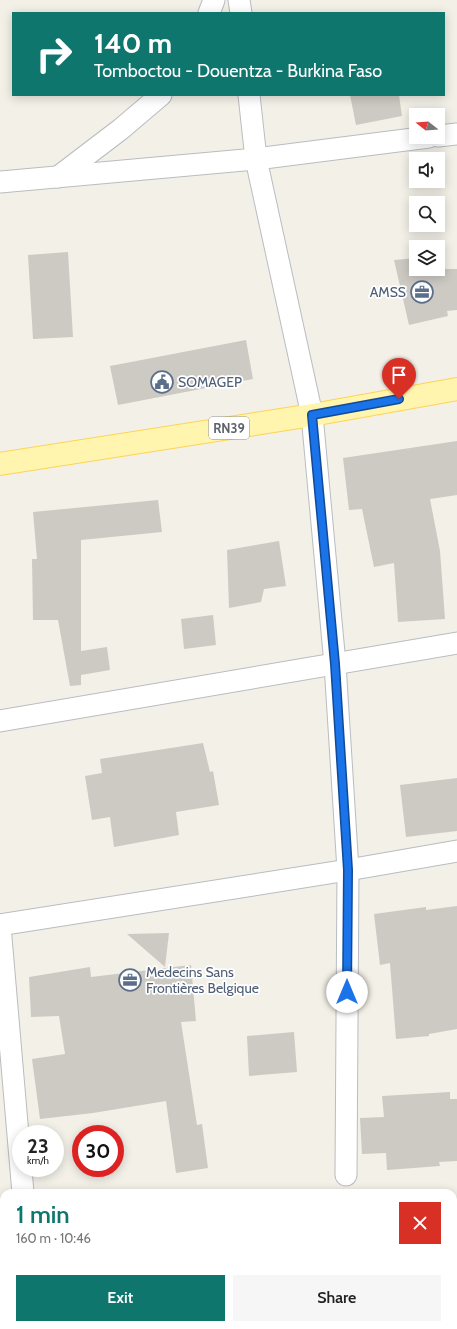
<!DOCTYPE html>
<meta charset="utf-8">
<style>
body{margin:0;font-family:Cabin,sans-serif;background:#f6f6f6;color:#222;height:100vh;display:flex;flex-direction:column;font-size:15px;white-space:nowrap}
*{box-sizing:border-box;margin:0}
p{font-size:13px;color:#767676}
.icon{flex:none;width:22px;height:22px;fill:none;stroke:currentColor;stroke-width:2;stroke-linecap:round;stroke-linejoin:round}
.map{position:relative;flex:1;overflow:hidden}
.side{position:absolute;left:0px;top:1189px;width:457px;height:140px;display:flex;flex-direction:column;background:#fff;border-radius:12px 12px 0 0;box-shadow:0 2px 10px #0003}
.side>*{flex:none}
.top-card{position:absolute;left:12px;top:12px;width:433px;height:84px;border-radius:0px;box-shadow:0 2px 10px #0003;background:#0f766e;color:#fff;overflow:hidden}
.needle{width:26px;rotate:287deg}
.controls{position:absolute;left:409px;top:108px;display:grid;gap:8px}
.controls a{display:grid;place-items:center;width:36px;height:36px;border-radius:0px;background:#fff;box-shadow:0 2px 10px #0003;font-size:20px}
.speed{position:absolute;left:12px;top:1125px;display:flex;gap:8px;font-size:20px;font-weight:700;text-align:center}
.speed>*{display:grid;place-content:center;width:52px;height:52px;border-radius:50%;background:#fff;box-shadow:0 2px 10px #0003;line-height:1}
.speed small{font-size:10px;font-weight:400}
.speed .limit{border:6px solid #d22;background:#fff;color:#111}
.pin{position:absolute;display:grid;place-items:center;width:34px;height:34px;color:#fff;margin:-41px -17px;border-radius:50% 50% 50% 0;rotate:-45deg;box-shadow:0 0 4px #0007}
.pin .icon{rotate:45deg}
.me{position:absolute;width:44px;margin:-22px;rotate:0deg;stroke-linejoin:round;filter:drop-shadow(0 0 3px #0008)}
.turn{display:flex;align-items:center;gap:14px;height:84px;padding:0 16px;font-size:18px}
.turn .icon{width:52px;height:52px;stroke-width:2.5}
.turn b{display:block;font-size:28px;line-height:34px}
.round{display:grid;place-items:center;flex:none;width:42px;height:42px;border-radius:0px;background:#f6f6f6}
.headline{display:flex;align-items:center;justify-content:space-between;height:68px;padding:0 16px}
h1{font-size:24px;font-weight:600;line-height:30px;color:#0f766e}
.primary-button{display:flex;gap:8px;margin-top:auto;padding:8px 16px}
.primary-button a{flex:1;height:46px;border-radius:0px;background:#0f766e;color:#fff;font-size:16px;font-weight:600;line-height:46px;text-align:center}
.primary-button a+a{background:#f6f6f6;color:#222}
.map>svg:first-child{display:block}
.green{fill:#c2ebc3}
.building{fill:#cdcac4}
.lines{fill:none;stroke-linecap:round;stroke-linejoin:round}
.minor-casing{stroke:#b9bcc1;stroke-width:23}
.primary-casing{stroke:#fed453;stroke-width:24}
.minor{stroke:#fff;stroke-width:21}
.primary{stroke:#fff5af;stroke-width:22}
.route-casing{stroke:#114b97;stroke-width:10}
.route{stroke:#1a73e8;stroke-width:7}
.labels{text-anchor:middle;stroke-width:3.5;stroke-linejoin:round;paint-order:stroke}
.shield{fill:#fff;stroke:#8e9196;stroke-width:1}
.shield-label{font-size:13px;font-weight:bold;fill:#5e6269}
.service-label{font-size:14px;fill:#4e5e75;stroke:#fff;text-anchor:start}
</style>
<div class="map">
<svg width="457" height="1329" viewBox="0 0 457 1329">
<rect width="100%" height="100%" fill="#f2f0e7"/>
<!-- green -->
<path class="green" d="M457 1246V1329H278L283 1325H453V1247Z"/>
<!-- building -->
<g class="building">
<path d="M350 95H399L402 116 356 125Z"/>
<path d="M68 252 73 337 33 339 28 255Z"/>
<path d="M416 258V269H457V310L447 311 448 316 409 325 394 260Z"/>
<path d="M246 340 253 379 118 405 110 366Z"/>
<path d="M457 441V495L430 499 440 551 445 619 398 622 394 563 374 567 362 509 349 510 343 458Z"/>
<path d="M158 500 162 532 81 540V651L107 647 110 670 81 675V685L70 686 58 620H33L32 559H37L33 512Z"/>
<path d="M279 541 286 586 264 589 261 602 229 608 227 550Z"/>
<path d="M213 615 216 645 184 649 181 619Z"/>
<path d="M203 743 210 772 213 771 219 805 176 812 179 835 114 847 110 817 92 820 85 776 102 773 100 759Z"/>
<path d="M457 778V831L406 837 400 785Z"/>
<path d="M457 906V1029L429 1034V1036L396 1039 390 963 380 965 374 914 426 907V910Z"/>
<path d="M169 933 165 967 127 934Z"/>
<path d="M191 965 196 1021 181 1022 197 1125 202 1124 208 1168 176 1173 166 1101 93 1113 40 1119 32 1059 65 1054 59 1016 31 1017 29 977 90 967 91 977Z"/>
<path d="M294 1032 297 1072 249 1076 247 1036Z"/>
<path d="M450 1092V1099H457V1161L439 1162 440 1166 387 1170 386 1153 362 1154 360 1118 384 1117 382 1096Z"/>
</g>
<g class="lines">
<!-- minor casing -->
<g class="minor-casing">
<g id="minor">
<path d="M239 0 241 13"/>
<path d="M209 13 214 0"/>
<path d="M249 95 256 159 312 415 335 664 348 870 346 1175"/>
<path d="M438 136 457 134"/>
<path d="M58 177 121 129 161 95"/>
<path d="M0 182 256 159 429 137"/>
<path d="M0 721 457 643"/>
<path d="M0 925 348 870 457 851"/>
<path d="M0 926 23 1193"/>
<path d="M34 1325 35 1329"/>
</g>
</g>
<!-- primary casing -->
<g class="primary-casing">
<path id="primary" d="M0 464 312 415 457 389"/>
</g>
<!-- minor -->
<use href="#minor" class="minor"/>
<!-- primary -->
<use href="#primary" class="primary"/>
</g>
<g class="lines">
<!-- route casing -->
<g class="route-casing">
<path id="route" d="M347 992 348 870 335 664 312 415 399 399"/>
</g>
<!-- route -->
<use href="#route" class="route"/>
</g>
<!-- icons -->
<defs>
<g id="office-ring" transform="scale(1.15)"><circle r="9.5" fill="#fff" stroke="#5c6f8a" stroke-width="1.5"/><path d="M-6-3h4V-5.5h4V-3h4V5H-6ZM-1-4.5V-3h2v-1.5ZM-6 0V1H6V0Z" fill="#5c6f8a"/></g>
<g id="civic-ring" transform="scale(1.15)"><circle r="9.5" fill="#fff" stroke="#5c6f8a" stroke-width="1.5"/><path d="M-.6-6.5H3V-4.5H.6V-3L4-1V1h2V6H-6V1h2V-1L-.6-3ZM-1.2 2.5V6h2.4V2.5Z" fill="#5c6f8a"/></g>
</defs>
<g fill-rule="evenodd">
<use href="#office-ring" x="422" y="292"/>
<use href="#civic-ring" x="162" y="382"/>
<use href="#office-ring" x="130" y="980"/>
</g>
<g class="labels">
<!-- shield labels -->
<rect class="shield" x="209" y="417" width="40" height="22" rx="3"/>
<g class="shield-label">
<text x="229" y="433">RN39</text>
</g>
<!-- service labels -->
<g class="service-label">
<text x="406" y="297" text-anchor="end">AMSS</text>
<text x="178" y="387">SOMAGEP</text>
<text x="146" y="977">Medecins Sans<tspan x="146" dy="16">Frontières Belgique</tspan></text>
</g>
</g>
</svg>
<div class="controls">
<a><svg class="needle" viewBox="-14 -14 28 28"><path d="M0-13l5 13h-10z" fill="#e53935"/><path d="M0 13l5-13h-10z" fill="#767676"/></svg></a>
<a><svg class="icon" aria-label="sound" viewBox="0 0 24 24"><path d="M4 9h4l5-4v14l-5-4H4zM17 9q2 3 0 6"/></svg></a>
<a><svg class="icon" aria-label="search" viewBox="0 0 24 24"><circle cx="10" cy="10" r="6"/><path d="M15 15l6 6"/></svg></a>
<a><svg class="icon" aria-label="layers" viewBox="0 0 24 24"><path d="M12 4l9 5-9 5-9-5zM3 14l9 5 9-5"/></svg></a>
</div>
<div class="speed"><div>23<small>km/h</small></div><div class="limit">30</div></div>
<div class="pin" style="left:399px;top:399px;background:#d93025"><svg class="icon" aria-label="arrive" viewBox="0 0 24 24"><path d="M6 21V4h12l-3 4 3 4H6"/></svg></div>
<svg class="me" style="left:347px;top:992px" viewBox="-20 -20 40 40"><circle r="19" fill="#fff"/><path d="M0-13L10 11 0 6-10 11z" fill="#1a73e8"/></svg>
<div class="top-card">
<div class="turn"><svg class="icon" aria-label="right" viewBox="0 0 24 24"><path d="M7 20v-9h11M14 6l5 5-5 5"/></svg><div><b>140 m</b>Tomboctou - Douentza - Burkina Faso</div></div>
</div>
<section class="side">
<div class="headline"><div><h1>1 min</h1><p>160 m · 10:46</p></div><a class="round" style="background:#d93025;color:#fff"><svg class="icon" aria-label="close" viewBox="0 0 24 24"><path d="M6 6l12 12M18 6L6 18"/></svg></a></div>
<div class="primary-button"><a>Exit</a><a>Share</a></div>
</section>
</div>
